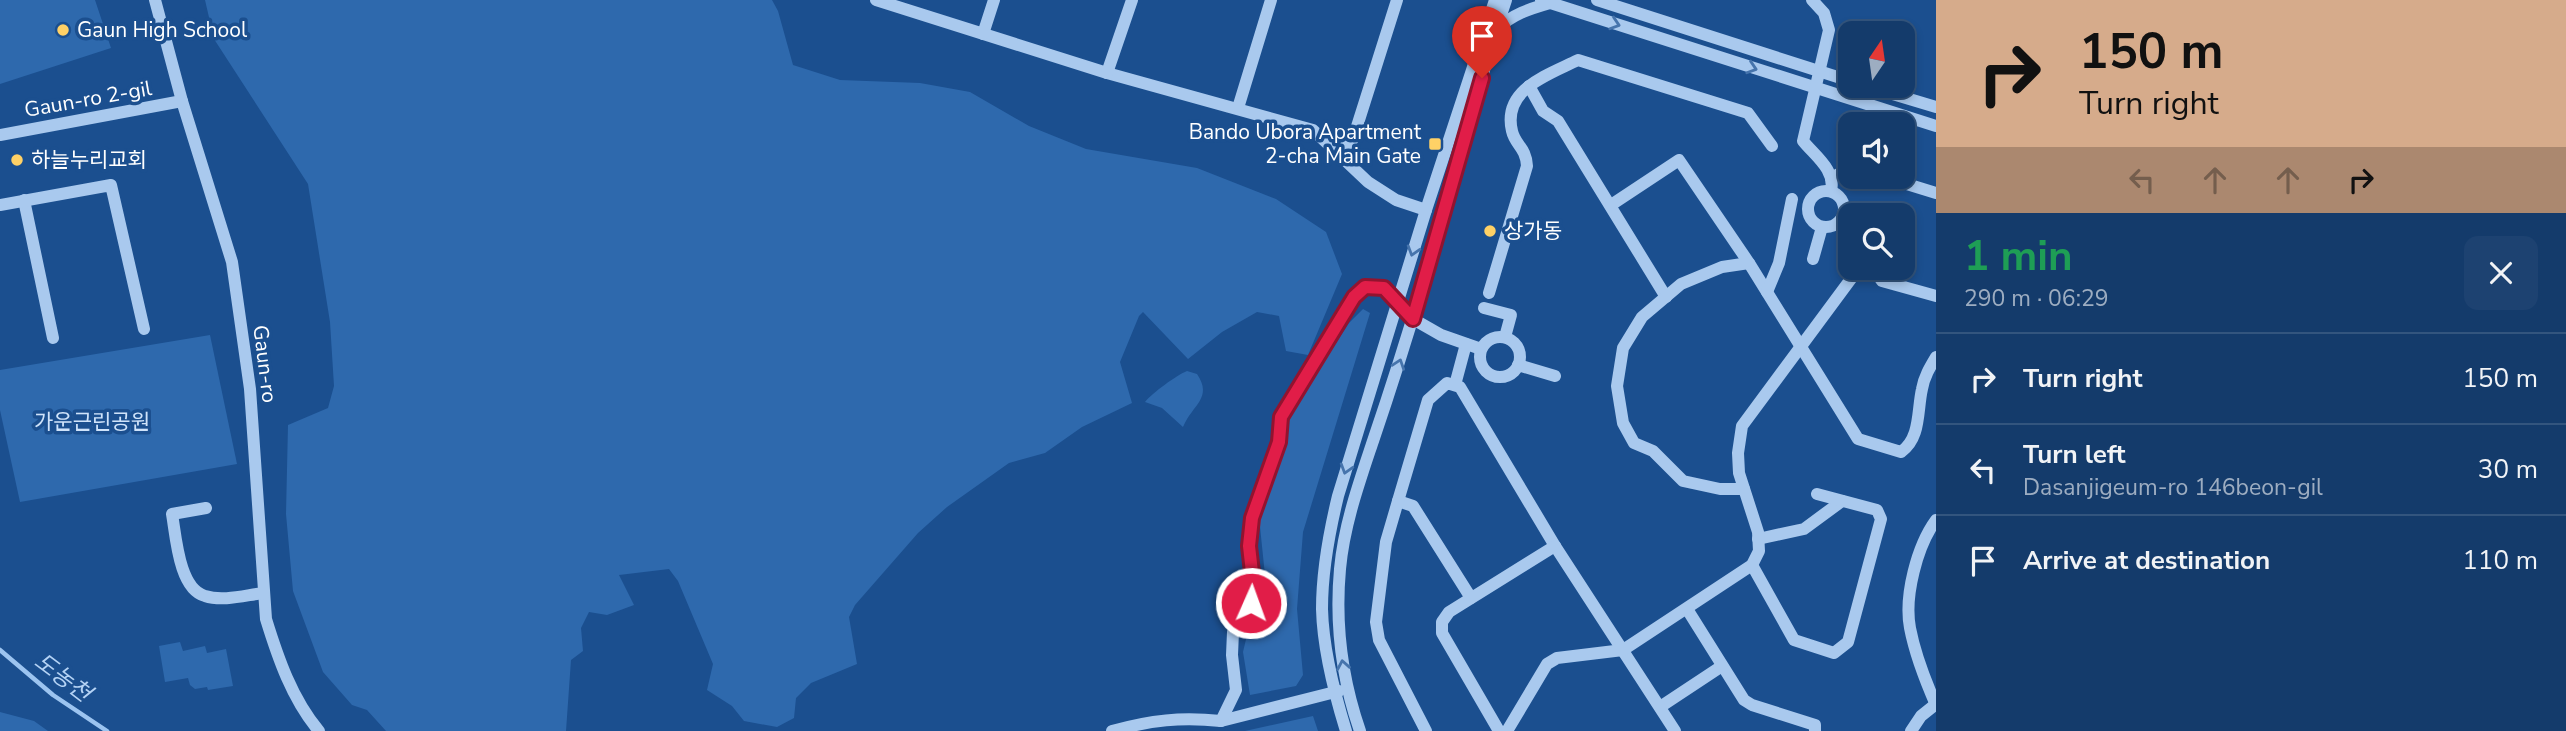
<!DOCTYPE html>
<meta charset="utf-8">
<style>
body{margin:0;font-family:"Nunito Sans","Noto Sans KR",sans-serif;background:#1d4271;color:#f1f3f6;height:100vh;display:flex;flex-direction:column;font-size:26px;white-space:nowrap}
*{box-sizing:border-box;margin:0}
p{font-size:23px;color:#9dadc1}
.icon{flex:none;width:38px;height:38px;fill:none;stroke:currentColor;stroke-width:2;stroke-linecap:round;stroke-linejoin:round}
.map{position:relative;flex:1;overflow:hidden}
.drawer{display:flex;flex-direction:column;background:#143b6b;width:630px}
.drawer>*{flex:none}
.banner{background:#d6ab8b;color:#111;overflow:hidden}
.needle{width:46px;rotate:13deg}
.buttons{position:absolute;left:1838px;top:21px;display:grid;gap:14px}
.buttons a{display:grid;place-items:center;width:77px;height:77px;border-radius:14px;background:#143b6b;box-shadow:0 4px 10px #0003,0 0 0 2px #33557e;font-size:35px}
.pin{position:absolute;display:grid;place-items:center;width:60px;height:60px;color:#fff;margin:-72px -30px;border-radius:50% 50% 50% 0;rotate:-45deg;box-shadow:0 0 7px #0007}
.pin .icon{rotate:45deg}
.me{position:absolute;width:77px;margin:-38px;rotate:2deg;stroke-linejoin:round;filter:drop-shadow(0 0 5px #0008)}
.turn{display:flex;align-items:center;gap:24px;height:147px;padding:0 28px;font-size:32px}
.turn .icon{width:91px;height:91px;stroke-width:2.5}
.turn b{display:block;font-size:49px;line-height:60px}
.lanes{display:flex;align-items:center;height:66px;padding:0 28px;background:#0003;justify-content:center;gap:35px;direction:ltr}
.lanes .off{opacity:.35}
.round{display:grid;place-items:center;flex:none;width:74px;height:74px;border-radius:14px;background:#1d4271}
.headline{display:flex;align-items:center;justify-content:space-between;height:119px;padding:0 28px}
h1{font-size:42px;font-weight:700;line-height:52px;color:#1e9e55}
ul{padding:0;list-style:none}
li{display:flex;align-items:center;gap:21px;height:91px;padding:0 28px;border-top:2px solid #33557e}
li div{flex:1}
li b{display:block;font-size:26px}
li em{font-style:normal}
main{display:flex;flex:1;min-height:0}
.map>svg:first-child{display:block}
.green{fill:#2e69ad}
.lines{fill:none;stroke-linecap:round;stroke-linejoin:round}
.stream{stroke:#9cc4f0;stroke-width:4.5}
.minor{stroke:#a9c9ee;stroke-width:12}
.oneway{stroke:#4674ac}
.route-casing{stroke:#92132f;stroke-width:18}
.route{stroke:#e11d48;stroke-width:12}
.poi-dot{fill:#ffd166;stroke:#1b4f8f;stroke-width:2.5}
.labels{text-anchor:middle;stroke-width:7;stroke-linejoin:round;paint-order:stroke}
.poi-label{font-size:21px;fill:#fff;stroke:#1b4f8f;text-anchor:start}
.street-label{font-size:21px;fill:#fff;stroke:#1b4f8f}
.park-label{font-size:21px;fill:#cfe3fa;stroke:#1b4f8f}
.water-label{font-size:23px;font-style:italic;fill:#b5d3f5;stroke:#1b4f8f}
</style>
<main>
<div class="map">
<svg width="1936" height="731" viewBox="0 0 1936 731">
<rect width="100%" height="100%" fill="#1b4f8f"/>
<!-- green -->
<g class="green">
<path d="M0 0H95L111 48 0 84Z"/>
<path d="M205 0H772L778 11 793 65 840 80 920 83 970 92 1029 126 1086 149 1197 168 1276 199 1326 232 1342 274 1308 355 1286 351 1279 316 1257 312 1222 332 1188 359 1143 312 1139 316 1120 362 1132 403 1082 427 1045 453 1009 463 947 507 918 533 855 605 849 617 857 664 811 683 796 698 794 718 777 727 744 721 732 706 707 690 713 664 678 581 669 569 619 575 634 605 607 615 589 612 581 628 583 651 571 660 566 731H386L367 710 352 705 323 672 293 591 286 514 288 425 328 408 334 386 330 322 308 184 214 39Z"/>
<path d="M1363 309 1370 313 1303 532 1297 609 1303 675 1296 686 1250 695 1243 652 1247 635 1261 606 1266 585 1259 517 1286 444 1285 420 1349 323Z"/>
<path d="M210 335 237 464 20 502 0 410V370Z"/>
<path d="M1187 371 1197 374C1213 398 1193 404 1183 427L1162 408 1145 402C1152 393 1177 375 1187 371Z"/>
<path d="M180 642 183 651 205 646 207 653 226 649 233 686 208 690 207 687 195 689 190 685 188 678 165 682 159 646Z"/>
<path d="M0 712 34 721 48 731H0Z"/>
<path d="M1313 716 1318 731H1245Z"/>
</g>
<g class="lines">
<!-- stream -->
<path class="stream" d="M0 650 53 695 107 731"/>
<!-- minor -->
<g class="minor">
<path d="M155 0 182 101 232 262 250 389 266 619C278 658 292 699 319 731"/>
<path d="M876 0 1107 73 1313 130 1368 182 1396 200 1426 210"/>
<path d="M1541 0 1936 126"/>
<path d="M1597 0 1850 81"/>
<path d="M1812 0 1824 13 1829 30 1803 141C1815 156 1836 170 1831 191"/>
<path d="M1497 29C1513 14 1529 9 1550 3"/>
<path d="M983 34 994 0"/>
<path d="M1107 73 1132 0"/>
<path d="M1529 86 1543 111 1558 121 1666 297"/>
<path d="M1866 86 1936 107"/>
<path d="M1238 108 1271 0"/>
<path d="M0 135 182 101"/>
<path d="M1339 152 1353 139 1397 0"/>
<path d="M1884 177 1936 193"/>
<path d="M1831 178 1850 168"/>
<circle cx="1826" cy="209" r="18"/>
<path d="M24 200 53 338"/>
<path d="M0 205 111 185 144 329"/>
<path d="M1611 205 1679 160 1749 263 1858 439 1901 452C1921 438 1917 411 1922 389 1924 377 1930 367 1936 357"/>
<path d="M1840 221 1850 236"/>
<path d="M1813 259 1822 227"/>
<path d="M1873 268 1882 281 1936 296"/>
<path d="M1767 292 1779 263 1792 199"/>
<path d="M1489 293 1527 166C1526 147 1515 145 1512 131 1502 89 1548 75 1578 60L1748 113 1772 146"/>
<path d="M1484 308 1511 315 1505 337"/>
<circle cx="1500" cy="357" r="20"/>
<path d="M1518 365 1555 376"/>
<path d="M1455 385 1466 344"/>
<path d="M1744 489H1720L1683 481 1653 451 1634 443 1623 423 1617 386 1623 348 1642 317 1681 284 1722 267 1749 263"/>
<path d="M1398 501 1413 506 1471 598"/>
<path d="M206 508 172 514C176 537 179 589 205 596 223 602 246 595 264 593"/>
<path d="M1936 520C1917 546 1904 596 1910 628 1915 654 1925 680 1936 705"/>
<path d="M1758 539 1804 529 1842 501"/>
<path d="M1752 565 1794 640 1834 653 1848 642 1881 519 1877 510 1817 494"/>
<path d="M1687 609 1744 700 1752 705 1815 725V731"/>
<path d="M1660 707 1722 666"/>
<path d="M1221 721 1339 691"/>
<path d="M1112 731C1151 720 1181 717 1221 721L1236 690 1232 655 1233 632 1251 603 1253 581 1249 546 1252 518 1278 442 1281 417 1354 297 1365 287 1384 288 1413 319 1441 335 1481 349"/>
<path d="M1346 731C1334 692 1323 650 1322 609 1322 571 1329 533 1338 496L1426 210 1495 0"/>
<path d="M1360 731C1342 679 1335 624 1340 569 1344 525 1359 483 1373 441 1390 391 1406 341 1421 290 1450 193 1474 95 1506 0"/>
<path d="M1426 731 1379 640 1376 622 1386 542 1398 501 1428 400 1447 383 1460 387 1555 546 1675 731"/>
<path d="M1499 731 1442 633V622L1449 612 1555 546"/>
<path d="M1507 731 1547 664 1557 658 1623 650 1752 565 1759 551 1758 532 1739 473 1738 453 1742 426 1859 268"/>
<path d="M1911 731 1921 716 1936 704"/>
</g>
</g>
<!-- one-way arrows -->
<defs><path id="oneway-chevron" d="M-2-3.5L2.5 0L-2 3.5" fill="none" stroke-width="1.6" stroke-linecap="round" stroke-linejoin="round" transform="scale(1.75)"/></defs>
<g class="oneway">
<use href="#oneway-chevron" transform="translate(1615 24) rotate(18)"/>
<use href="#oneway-chevron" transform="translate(1752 68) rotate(18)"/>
<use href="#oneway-chevron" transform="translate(1413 251) rotate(107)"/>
<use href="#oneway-chevron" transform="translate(1399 364) rotate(-71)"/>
<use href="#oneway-chevron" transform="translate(1346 469) rotate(107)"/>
<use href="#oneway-chevron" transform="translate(1343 665) rotate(-100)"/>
</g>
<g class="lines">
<!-- route casing -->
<g class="route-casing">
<path id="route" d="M1251 603 1253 581 1249 546 1252 518 1279 442 1281 417 1354 297 1365 287 1384 288 1413 319 1482 78"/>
</g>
<!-- route -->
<use href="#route" class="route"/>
</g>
<!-- markers -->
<g class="poi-dot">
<circle cx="63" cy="30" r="7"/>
<rect x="1428" y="137" width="14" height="14" rx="3.5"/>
<circle cx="17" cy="160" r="7"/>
<circle cx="1490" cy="231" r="7"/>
</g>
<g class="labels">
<!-- poi labels -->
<g class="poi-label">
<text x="77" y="37">Gaun High School</text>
<text x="1421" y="139" text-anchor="end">Bando Ubora Apartment<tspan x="1421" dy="24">2-cha Main Gate</tspan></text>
<text x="31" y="167">하늘누리교회</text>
<text x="1504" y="238">상가동</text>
</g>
<!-- street labels -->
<g class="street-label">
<text transform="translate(88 99) rotate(-10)" y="7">Gaun-ro 2-gil</text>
<text transform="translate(265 364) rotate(83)" y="7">Gaun-ro</text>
</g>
<!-- park labels -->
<g class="park-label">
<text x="92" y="429">가운근린공원</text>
</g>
<!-- water labels -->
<g class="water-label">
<text transform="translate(63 677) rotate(37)" y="8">도농천</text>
</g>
</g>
</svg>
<div class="buttons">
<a><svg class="needle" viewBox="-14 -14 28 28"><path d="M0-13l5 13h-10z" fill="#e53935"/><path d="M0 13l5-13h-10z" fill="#9dadc1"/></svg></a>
<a><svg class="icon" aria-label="sound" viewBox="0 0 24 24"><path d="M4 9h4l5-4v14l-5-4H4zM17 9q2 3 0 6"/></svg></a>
<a><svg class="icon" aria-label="search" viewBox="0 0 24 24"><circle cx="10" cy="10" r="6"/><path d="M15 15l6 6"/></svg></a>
</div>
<div class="pin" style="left:1482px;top:78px;background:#d93025"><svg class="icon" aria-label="arrive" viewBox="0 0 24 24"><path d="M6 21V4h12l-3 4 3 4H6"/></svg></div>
<svg class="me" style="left:1251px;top:603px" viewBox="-20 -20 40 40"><circle r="17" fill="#e11d48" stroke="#fff" stroke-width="3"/><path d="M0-11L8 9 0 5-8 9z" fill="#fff"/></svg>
</div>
<section class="drawer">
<div class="banner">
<div class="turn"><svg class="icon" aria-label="right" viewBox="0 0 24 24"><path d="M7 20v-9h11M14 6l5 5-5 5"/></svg><div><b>150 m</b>Turn right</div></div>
<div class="lanes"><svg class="icon off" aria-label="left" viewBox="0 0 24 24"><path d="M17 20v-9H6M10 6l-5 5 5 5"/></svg><svg class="icon off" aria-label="ahead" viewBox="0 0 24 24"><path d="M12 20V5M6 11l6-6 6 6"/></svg><svg class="icon off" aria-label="ahead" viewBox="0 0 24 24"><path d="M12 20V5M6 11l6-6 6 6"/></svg><svg class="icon" aria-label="right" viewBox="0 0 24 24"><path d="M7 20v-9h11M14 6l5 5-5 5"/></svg></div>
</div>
<div class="headline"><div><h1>1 min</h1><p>290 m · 06:29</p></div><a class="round"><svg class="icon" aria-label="close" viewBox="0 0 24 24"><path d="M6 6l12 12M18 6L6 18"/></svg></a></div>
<ul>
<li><svg class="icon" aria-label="right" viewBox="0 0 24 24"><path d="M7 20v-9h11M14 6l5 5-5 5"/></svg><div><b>Turn right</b></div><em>150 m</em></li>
<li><svg class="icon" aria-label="left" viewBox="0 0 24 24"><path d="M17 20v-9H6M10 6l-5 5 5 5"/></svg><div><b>Turn left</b><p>Dasanjigeum-ro 146beon-gil</p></div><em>30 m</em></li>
<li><svg class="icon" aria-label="arrive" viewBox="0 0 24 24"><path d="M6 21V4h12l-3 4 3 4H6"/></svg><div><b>Arrive at destination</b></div><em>110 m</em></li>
</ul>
</section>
</main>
